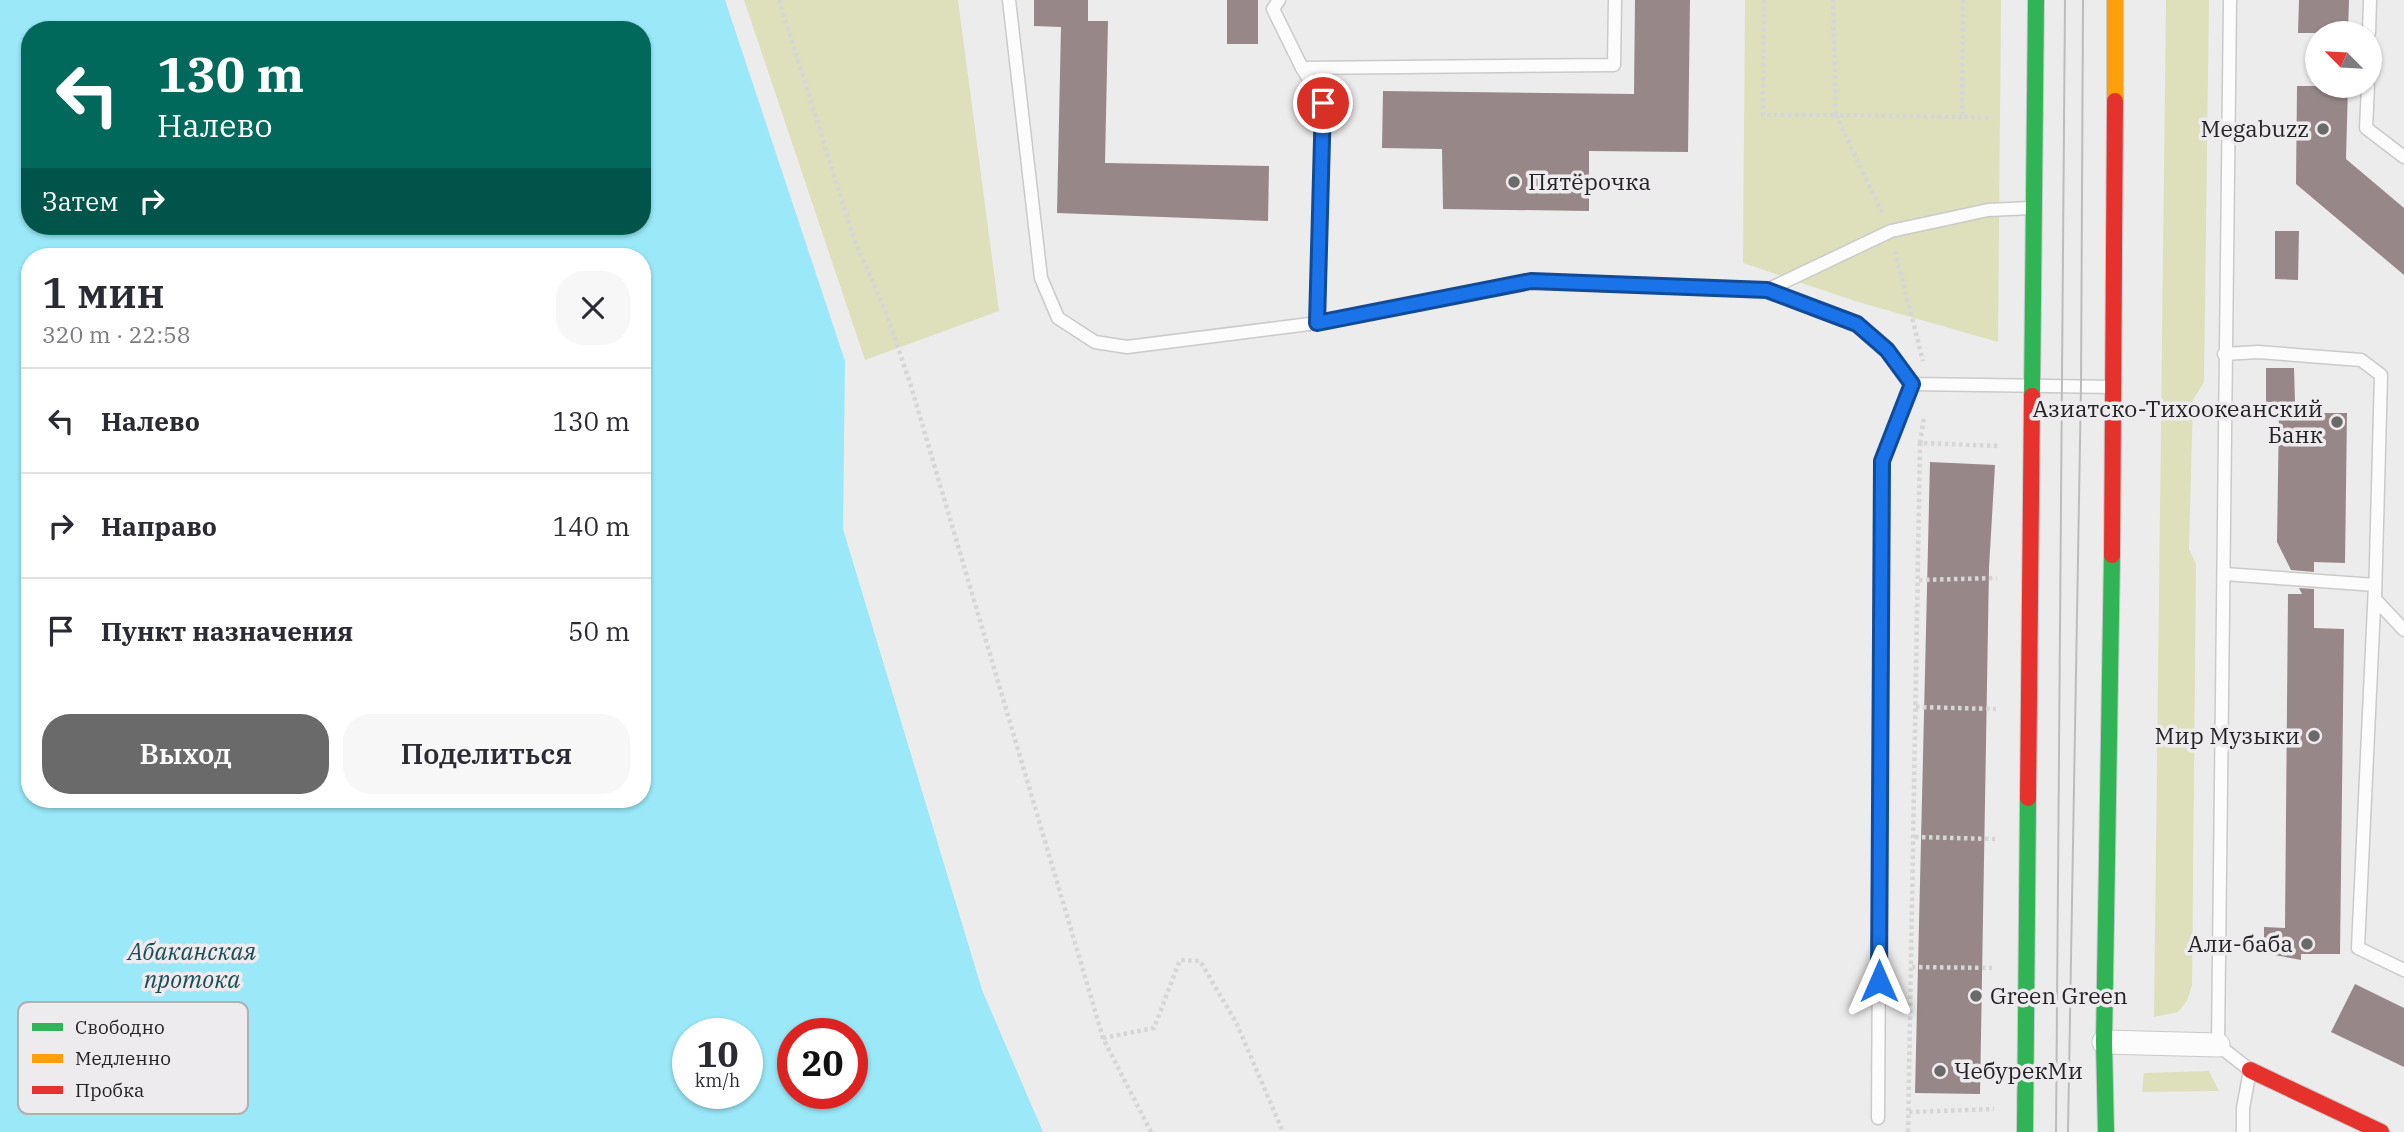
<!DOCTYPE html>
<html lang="ru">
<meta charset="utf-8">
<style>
body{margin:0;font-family:"IBM Plex Serif",serif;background:#f7f7f7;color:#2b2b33;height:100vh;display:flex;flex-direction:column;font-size:26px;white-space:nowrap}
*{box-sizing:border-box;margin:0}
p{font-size:23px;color:#7c7c81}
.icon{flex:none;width:38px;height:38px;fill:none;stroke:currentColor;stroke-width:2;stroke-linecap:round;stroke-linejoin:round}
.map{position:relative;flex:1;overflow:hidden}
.details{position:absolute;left:21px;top:248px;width:630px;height:560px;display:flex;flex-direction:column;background:#fff;border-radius:28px;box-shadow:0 2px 5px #0004}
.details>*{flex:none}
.guide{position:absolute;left:21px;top:21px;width:630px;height:214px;border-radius:28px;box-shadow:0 2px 5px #0004;background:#00695c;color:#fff;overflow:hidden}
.needle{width:46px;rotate:294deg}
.buttons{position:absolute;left:2305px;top:21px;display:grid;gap:14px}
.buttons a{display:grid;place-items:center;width:77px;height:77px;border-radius:50%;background:#fff;box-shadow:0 2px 5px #0004;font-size:35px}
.speed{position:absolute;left:672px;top:1018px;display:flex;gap:14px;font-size:35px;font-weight:700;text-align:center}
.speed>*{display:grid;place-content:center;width:91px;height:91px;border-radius:50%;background:#fff;box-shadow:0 2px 5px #0004;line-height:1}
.speed small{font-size:18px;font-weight:400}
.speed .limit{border:10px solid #d22;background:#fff;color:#111}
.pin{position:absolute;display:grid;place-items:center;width:60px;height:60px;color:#fff;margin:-30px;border:4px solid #fff;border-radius:50%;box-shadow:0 2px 7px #0007}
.me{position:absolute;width:77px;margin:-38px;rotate:0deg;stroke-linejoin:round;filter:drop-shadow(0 0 5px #0008)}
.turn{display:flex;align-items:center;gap:24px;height:147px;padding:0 21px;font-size:32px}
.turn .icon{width:91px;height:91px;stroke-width:2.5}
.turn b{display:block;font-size:49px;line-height:60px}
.then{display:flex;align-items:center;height:66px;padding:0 21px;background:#0003;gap:14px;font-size:26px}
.round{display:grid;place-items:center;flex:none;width:74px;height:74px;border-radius:28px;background:#f7f7f7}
.summary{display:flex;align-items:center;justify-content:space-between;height:119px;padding:0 21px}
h1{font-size:42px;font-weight:600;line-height:52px}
.cta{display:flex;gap:14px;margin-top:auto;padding:14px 21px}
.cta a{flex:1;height:80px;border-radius:28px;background:#6b6a6b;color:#fff;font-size:28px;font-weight:600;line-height:80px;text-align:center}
.cta a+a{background:#f7f7f7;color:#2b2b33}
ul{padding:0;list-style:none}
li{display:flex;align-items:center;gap:21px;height:105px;padding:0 21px;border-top:2px solid #e1e1e2}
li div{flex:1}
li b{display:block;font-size:26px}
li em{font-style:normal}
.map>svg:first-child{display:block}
.green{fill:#dde0ba}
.water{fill:#9ae8f8;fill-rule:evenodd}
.building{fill:#978788}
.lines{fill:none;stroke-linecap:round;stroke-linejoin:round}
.lane-casing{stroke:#cbcacb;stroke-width:15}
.street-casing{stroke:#cbcacb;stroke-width:25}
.fast-casing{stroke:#cbcacb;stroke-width:18}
.slow-casing{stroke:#cbcacb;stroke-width:18}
.jam-casing{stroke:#cbcacb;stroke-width:18}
.path{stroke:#d7d6d7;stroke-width:4.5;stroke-dasharray:3.5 3.5;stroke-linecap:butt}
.lane{stroke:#fcfcfc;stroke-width:12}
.street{stroke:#fcfcfc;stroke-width:23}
.fast{stroke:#30b455;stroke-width:16}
.slow{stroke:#ff9f0a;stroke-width:16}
.jam{stroke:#e5322d;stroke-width:16}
.tram{stroke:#bdbcbd;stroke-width:2}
.route-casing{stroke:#114b97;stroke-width:18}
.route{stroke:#1a73e8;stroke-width:12}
.poi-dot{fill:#6b6a6b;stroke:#eeebee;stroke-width:2.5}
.labels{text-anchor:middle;stroke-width:7;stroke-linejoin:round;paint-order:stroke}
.poi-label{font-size:23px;fill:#252425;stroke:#eeebee;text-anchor:end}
.water-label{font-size:24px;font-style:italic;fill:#1b4d57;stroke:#eeebee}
.key{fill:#eeebee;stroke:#b2afb2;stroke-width:2}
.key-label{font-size:19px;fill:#252425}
</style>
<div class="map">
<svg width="2404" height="1132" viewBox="0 0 2404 1132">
<rect width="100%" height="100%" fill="#edeced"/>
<!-- green -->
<g class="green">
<path d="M744 0H958L999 311 865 360Z"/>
<path d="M1745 0H2001L1998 342 1855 301 1743 263Z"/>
<path d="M2166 0H2209L2204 382 2193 400 2189 549 2196 564 2192 985 2187 1001 2178 1012 2154 1017Z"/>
<path d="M2209 1071 2219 1091 2142 1092 2144 1073Z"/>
</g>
<!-- water -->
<path class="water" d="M0 0H725L845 361 843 529 982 990 1043 1132H0ZM30 30H642V226H30ZM30 257H642V800H30ZM688 1034H747V1094H688ZM793 1034H852V1094H793Z"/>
<!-- building -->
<g class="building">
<path d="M1034 0H1088V21H1108L1105 163 1269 166 1268 221 1057 213 1061 27 1034 26Z"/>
<rect x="1227" y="0" width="31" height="44"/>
<path d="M1635 0H1690L1688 152 1589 151V211L1443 209 1442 149 1382 148 1383 91 1634 94Z"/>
<path d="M2299 0H2349L2348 33H2298Z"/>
<path d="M2297 86H2348L2346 159 2404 208V275L2296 184Z"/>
<path d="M2275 231H2299L2298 280 2275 279Z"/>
<path d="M2266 368H2294L2295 402H2266Z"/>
<path d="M2279 413H2347L2345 563 2314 562V572L2291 570 2277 542Z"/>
<path d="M1930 462 1995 465 1989 568 1980 1094 1915 1093Z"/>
<path d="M2299 588 2314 589V628L2344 629 2340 954H2301V960L2264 953V927L2285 928 2288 594H2302Z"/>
<path d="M2355 984 2404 1008V1067L2331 1032Z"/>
</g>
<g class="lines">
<!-- lane casing -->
<g class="lane-casing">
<g id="lane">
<path d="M1009 0 1041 278 1058 318 1095 342 1127 347 1317 323 1531 281 1767 290 1857 324 1887 350 1912 384 2112 387"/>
<path d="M1279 0 1273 9 1302 68"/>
<path d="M2230 0 2218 1045 2250 1070 2243 1108V1132"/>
<path d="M2369 33 2370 0"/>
<path d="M2368 86 2366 128 2404 157"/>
<path d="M1767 290 1891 231 1988 210 2031 208"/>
<path d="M1317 323 1323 103 1302 68 1614 65 1615 0"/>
<path d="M2224 354 2258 352 2361 360 2381 375 2375 599 2404 630"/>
<path d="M2225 574 2375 585 2358 948 2404 970"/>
<path d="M1878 1118 1882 461 1912 384"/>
</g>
</g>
<!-- street casing -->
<g class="street-casing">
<path id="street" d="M2104 1042 2218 1045"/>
</g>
<!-- fast casing -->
<g class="fast-casing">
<g id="fast">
<path d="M2032 396 2036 0"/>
<path d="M2025 1132 2028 798"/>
<path d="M2106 1132 2104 1042 2112 555"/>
</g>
</g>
<!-- slow casing -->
<g class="slow-casing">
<path id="slow" d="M2115 0V101"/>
</g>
<!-- jam casing -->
<g class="jam-casing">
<g id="jam">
<path d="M2112 555 2115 101"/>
<path d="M2028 798 2032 396"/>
<path d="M2250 1070 2381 1132"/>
</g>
</g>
<!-- path -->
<g class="path">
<path d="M779 0 854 239 887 315 910 383 1103 1038 1151 1132"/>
<path d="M1764 0 1763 115H1836L1833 0"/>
<path d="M1963 0 1962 117 1989 118"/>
<path d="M1882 213 1836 115 1962 117"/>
<path d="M1895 251 1923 361"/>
<path d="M1920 443 1924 418"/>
<path d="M1919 580 1997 578"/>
<path d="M1916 707 1996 709"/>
<path d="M1915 837 1995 839"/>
<path d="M1912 967 1992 968"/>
<path d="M1103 1038 1154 1028 1180 960 1200 961 1236 1022 1283 1132"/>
<path d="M1909 1112 1994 1109"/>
<path d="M1908 1132 1920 443 1999 446"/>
</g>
<!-- lane -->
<use href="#lane" class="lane"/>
<!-- street -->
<use href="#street" class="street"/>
<!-- fast -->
<use href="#fast" class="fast"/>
<!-- slow -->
<use href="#slow" class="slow"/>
<!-- jam -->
<use href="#jam" class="jam"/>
<!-- tram -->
<g class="tram">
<path d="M2056 1132 2065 0"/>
<path d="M2068 1132 2081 386 2083 0"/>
</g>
</g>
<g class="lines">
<!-- route casing -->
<g class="route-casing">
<path id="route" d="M1323 103 1317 323 1531 281 1767 290 1857 324 1887 350 1912 384 1882 461 1879 981"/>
</g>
<!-- route -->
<use href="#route" class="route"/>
</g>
<!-- markers -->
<g class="poi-dot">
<circle cx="2323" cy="129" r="7"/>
<circle cx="1514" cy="182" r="7"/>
<circle cx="2337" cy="422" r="7"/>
<circle cx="2314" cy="736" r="7"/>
<circle cx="2307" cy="944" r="7"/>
<circle cx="1976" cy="996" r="7"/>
<circle cx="1940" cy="1071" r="7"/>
</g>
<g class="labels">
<!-- poi labels -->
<g class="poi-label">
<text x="2309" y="137">Megabuzz</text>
<text x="1528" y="190" text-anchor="start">Пятёрочка</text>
<text x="2323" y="417">Азиатско-Тихоокеанский<tspan x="2323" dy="26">Банк</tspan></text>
<text x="2300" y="744">Мир Музыки</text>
<text x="2293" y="952">Али-баба</text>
<text x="1990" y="1004" text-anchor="start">Green Green</text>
<text x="1954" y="1079" text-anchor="start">ЧебурекМи</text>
</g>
<!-- water labels -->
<g class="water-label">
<text x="192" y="960">Абаканская<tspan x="192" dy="28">протока</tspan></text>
</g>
</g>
<!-- legend -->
<rect x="18" y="1002" width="230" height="112" rx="10" class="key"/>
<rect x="32" y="1023" width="31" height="8" fill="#30b455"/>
<rect x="32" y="1054" width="31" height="9" fill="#ff9f0a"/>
<rect x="32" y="1086" width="31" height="8" fill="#e5322d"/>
<g class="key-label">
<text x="75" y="1034">Свободно</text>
<text x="75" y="1065">Медленно</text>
<text x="75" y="1097">Пробка</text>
</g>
</svg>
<div class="buttons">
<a><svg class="needle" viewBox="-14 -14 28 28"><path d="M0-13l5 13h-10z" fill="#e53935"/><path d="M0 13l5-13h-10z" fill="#7c7c81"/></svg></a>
</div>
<div class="speed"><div>10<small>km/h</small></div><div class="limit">20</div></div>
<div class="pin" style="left:1323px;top:103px;background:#d93025"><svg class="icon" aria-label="arrive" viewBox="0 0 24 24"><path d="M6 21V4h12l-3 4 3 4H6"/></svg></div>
<svg class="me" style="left:1879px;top:981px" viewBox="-20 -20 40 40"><path d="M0-17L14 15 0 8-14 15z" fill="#1a73e8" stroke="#fff" stroke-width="4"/></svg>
<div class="guide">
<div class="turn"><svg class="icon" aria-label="left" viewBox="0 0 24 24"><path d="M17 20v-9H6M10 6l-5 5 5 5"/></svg><div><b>130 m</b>Налево</div></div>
<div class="then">Затем<svg class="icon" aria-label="right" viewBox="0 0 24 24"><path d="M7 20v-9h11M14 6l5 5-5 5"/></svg></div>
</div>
<section class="details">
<div class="summary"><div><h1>1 мин</h1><p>320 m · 22:58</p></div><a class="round"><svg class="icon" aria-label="close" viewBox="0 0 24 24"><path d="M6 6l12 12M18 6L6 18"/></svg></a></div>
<ul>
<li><svg class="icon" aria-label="left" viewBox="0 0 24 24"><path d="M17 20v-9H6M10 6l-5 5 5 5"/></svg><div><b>Налево</b></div><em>130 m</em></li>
<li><svg class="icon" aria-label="right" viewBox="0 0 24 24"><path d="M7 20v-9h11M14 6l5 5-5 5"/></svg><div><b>Направо</b></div><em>140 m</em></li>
<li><svg class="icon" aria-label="arrive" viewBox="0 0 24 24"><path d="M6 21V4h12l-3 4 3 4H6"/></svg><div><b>Пункт назначения</b></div><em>50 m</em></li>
</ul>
<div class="cta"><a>Выход</a><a>Поделиться</a></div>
</section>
</div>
